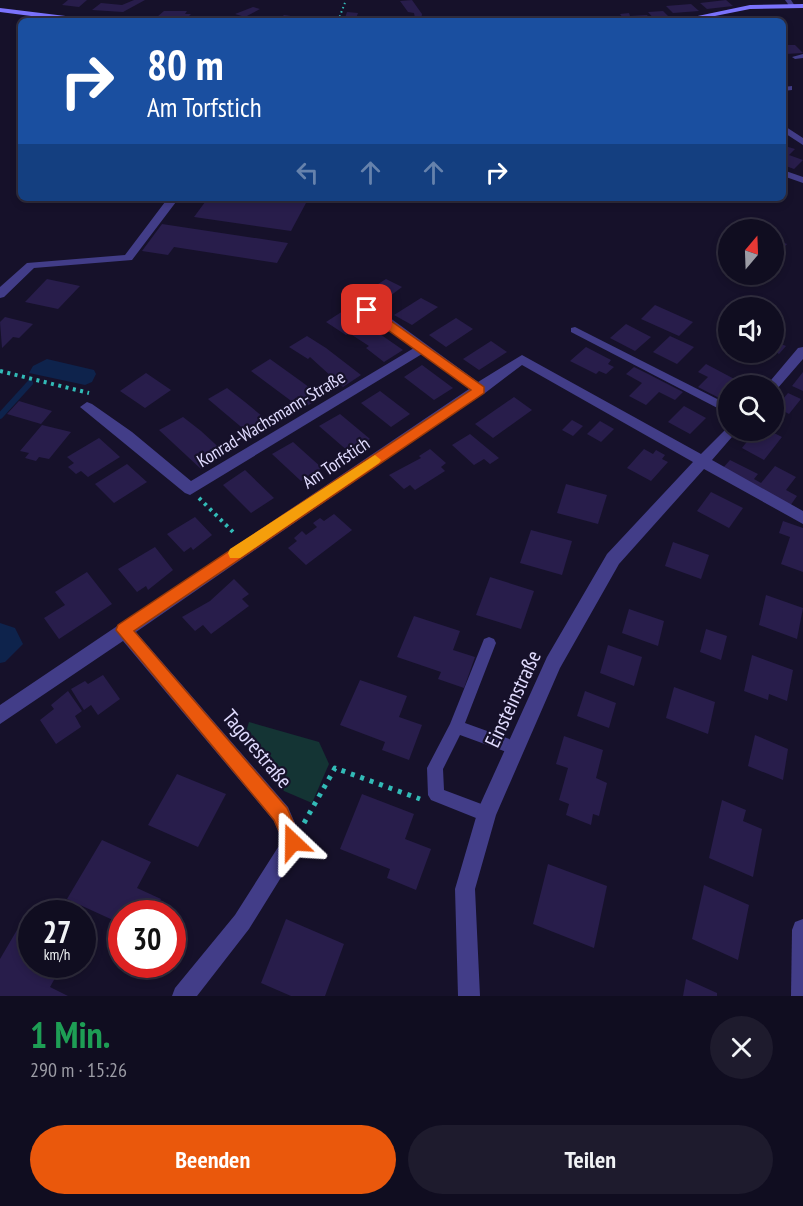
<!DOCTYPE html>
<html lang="de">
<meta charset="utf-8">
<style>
body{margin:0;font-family:"PT Sans Narrow",sans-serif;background:#1e1b2d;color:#f1f3f6;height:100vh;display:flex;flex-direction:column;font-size:22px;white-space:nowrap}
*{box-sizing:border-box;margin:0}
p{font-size:20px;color:#9c9ca5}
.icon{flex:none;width:33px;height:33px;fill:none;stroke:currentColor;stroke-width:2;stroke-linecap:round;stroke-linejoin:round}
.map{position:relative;height:996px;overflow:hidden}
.details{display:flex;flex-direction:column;background:#100d20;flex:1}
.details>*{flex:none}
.hud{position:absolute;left:18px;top:18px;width:768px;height:183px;border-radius:9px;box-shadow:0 3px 9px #0003,0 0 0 2px #302d3e;background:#1a4fa0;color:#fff;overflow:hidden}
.needle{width:39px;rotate:19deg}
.buttons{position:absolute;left:718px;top:219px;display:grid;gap:12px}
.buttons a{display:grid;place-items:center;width:66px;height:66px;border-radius:50%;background:#100d20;box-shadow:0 3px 9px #0003,0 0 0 2px #302d3e;font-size:30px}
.speed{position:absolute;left:18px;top:900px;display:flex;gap:12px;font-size:30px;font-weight:700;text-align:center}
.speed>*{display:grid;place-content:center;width:78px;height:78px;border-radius:50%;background:#100d20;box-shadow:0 3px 9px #0003,0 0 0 2px #302d3e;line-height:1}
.speed small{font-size:15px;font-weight:400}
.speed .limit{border:9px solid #d22;background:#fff;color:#111}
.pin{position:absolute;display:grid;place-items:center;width:51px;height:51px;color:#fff;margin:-26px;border-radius:12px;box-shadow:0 3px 9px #0006}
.me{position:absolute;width:66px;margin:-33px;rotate:337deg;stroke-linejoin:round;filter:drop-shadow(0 0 4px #0008)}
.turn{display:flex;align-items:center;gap:21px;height:126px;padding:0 30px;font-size:27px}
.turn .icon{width:78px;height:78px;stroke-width:2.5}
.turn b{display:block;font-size:42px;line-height:51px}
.lanes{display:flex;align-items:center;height:57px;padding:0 30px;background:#0003;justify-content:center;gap:30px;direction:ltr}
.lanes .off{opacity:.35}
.round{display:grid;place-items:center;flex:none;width:63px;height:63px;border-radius:32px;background:#1e1b2d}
.overview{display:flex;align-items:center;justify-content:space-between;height:102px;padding:0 30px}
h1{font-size:36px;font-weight:700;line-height:45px;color:#1e9e55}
.primary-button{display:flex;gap:12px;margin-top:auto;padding:12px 30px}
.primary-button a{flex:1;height:69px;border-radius:36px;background:#ea580c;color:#fff;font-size:24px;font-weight:700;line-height:69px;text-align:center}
.primary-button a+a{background:#1e1b2d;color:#f1f3f6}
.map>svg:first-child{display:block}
.green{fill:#143434}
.water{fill:#0e234c}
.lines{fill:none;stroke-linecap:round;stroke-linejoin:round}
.stream{stroke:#0e234c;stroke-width:6}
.building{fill:#281d4b}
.path-far2{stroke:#32bbb7;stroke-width:2;stroke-dasharray:1.5 3;stroke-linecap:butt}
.path-far1{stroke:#32bbb7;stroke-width:4;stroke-dasharray:3 4.5;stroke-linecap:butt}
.path{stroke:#32bbb7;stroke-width:5;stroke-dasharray:4 6;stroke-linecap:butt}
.lane{fill:#423d88;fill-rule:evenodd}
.street{fill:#423d88;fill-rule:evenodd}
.secondary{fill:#7b73fd;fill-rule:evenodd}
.route{fill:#ea580c;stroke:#983908;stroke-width:1.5}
.slow{fill:#f59e0b}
.labels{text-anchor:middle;stroke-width:4.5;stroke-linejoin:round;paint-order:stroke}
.street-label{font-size:18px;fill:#e0dbfe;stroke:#16112a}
.near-street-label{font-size:21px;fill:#e0dbfe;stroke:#16112a}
</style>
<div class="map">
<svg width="803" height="996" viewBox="0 0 803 996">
<rect width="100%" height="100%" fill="#16112a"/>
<!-- green -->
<path class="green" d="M249 722 319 742 329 764 312 803 284 791 243 742Z"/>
<!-- water -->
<g class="water">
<path d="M47 359 94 370 96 374 92 382 85 385 29 373 33 366Z"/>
<path d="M0 623 15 628 23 644 5 662 0 663Z"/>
</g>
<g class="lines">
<!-- stream -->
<path class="stream" d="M0 416 30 383"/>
</g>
<!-- building -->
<g class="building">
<path d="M68 0H87L79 7 62 5Z"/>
<path d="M134 0H145L123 12 92 10 101 3 122 5Z"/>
<path d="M412 0 422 14 421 21H408V18H415L414 13 408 12 400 1Z"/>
<path d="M726 0 733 6 707 9 700 3Z"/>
<path d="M691 4 699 11 673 13 666 6Z"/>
<path d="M253 7 260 9 245 17 235 14Z"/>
<path d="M164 11H187L185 14H191L185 20 157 17Z"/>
<path d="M663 11 670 18 655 20 648 12Z"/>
<path d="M347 12 358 13 355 21H344Z"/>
<path d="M629 13 630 16 647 15 652 21H625L620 14Z"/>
<path d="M284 15 312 19 278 21Z"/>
<path d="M783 45H795L803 53 785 54Z"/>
<path d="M785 146 795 149 789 155 803 160 794 169 783 165Z"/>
<path d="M208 198H267L306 203 291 231 194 217Z"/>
<path d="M162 224 288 243 277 263 174 247 168 255 142 251Z"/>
<path d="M774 239 787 244 778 253 774 252Z"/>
<path d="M47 279 80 286 58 309 25 302Z"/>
<path d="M386 279 402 287 378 305 361 295Z"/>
<path d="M421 298 438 307 412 325 394 315Z"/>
<path d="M655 305 693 322 679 336 641 319Z"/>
<path d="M343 311 364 323 403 350 384 362 366 348 369 346 349 333 346 335 326 322Z"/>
<path d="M5 317 33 324 19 338 13 337 2 348 0 322Z"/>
<path d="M456 318 473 329 446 347 429 335Z"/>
<path d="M626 324 651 337 635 351 610 338Z"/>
<path d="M307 336 326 348 361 375 343 387 310 357 308 359 289 347Z"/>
<path d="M670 336 694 347 677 364 653 352Z"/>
<path d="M491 341 507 352 479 370 463 359Z"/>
<path d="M774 341 786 346 779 354 774 351Z"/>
<path d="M586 347 611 360 608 364 614 367 606 374 599 371 596 374 570 361Z"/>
<path d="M270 359 302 382 322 397 302 409 251 371Z"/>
<path d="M706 364 740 382 737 386H729V394L723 400 698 387 708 377 698 372Z"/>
<path d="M422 365 453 388 434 400 404 377Z"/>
<path d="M634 367 650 375 683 392 675 400 659 392 646 405 629 396 642 383 626 374Z"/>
<path d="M803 372V391L792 386Z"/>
<path d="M146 373 171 390 145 408 120 391Z"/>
<path d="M227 388 245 402 274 426 253 437 208 399Z"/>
<path d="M380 391 410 414 391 427 361 403Z"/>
<path d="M788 393 801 399 789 414 776 407Z"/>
<path d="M514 397 532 410 493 438 475 424Z"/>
<path d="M19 401 52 411 41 424 7 414Z"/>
<path d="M684 406 706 418 690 434 668 422Z"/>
<path d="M340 414 370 439 349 452 319 426Z"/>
<path d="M183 417 201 431 226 454 201 469 159 430Z"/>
<path d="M572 420 583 426 573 436 562 430Z"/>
<path d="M600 421 614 429 601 442 587 434Z"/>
<path d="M42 425 71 432 49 459 39 457 36 461 25 458 29 453 20 451Z"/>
<path d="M756 430H768L782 437 764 460 742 448Z"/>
<path d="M470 434 499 458 490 464 484 459 474 465 452 445Z"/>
<path d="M99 438 120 457 88 477 81 471 76 474 68 467 74 463 67 457Z"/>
<path d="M293 442 322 468 301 481 272 454Z"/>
<path d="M430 449 446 463 441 467 445 471 415 490 410 485 404 489 389 475 421 458 419 456Z"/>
<path d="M644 449 653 454 656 450 665 455 662 459 668 462 651 481 627 468Z"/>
<path d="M730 460 758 474 754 479 761 483 775 466 796 477 786 490 797 496 790 506 722 469Z"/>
<path d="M127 464 147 482 114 503 95 484Z"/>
<path d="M245 470 274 498 251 513 223 485Z"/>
<path d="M566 484 607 495 598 524 557 513Z"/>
<path d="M711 492 743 508 729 528 697 511Z"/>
<path d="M334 514 352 530 306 565 288 548 297 541 294 538 302 531 306 535 317 527 313 523 320 518 324 521Z"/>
<path d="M195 517 212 535 193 550 191 547 184 552 167 534Z"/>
<path d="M783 521 803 528V572L781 564 790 537 779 533Z"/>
<path d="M531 530 572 541 562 575 520 563Z"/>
<path d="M673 542 709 555 701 579 665 566Z"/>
<path d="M155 547 173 570 148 590 146 586 137 592 118 569Z"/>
<path d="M87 572 112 604 59 639 44 618 65 605 55 592Z"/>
<path d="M490 577 534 591 521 629 476 615Z"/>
<path d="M234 579 249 594 242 599 249 606 211 634 203 625 195 631 182 617 210 601Z"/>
<path d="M766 595 803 608 797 639 759 625Z"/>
<path d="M629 609 664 621 658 646 622 633Z"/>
<path d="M414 616 460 631 453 650 475 657 464 688 438 679 441 672 397 657Z"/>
<path d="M706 629 727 636 721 660 700 652Z"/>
<path d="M608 645 642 657 634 686 600 673Z"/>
<path d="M752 655 793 670 787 701 769 694 768 700 744 691Z"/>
<path d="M103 675 120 699 98 715 91 705 84 710 71 689 85 681 88 684Z"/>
<path d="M360 680 407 696 399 717 422 725 409 760 382 750 385 742 340 725Z"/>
<path d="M674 687 715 702 708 734 666 718Z"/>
<path d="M68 691 82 711 75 716 81 727 56 744 40 720 54 709 51 705Z"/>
<path d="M585 691 616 703 609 728 577 716Z"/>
<path d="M755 735 788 749 783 780 748 766Z"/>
<path d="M564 736 603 750 596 778 607 783 599 816 593 814 591 825 566 815 569 804 559 800 568 768 556 764Z"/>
<path d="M177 774 226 794 198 847 148 825Z"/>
<path d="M362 794 414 814 405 839 431 849 416 890 387 878 390 869 340 849Z"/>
<path d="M722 800 746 810 743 821 762 829 753 877 709 858Z"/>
<path d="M102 840 151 862 137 888 161 899 154 914H122V936L110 931 115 921 67 899Z"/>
<path d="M548 864 607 886 594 948 533 924Z"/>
<path d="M704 885 749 905 738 960 692 939Z"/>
<path d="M286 919 344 944 325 996H291L261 983Z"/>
<path d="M17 930 32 937V964H63L50 987 68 996H0V959Z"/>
<path d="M686 979 717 993V996H683Z"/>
</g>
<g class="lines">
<!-- path-far2 -->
<path class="path-far2" d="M338 21 346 0"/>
<!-- path-far1 -->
<g class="path-far1">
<path d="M0 371 89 393"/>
<path d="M199 498 236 535"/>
</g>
<!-- path -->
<path class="path" d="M304 823 335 768 420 799"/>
<!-- lane -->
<g class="lane">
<path d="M785 0H791L795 6 790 7Z"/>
<path d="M803 54V58L795 59 792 57Z"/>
<path d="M792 86V90L783 91V87Z"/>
<path d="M575 327 729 405V414L571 332V328Z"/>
<path d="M489 637 494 639 496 643 465 723 520 743 522 748 520 753 515 755 460 735 443 769 444 790 492 808 494 814 492 820 486 822 431 800 428 795 427 768 450 724 484 639Z"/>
</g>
<!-- street -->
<g class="street">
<path d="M783 125 803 138V145L783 132Z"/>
<path d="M783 170 803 177V183L783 176Z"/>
<path d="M168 198H179L132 260 34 268 4 297 0 298V287L27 263 125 255Z"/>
<path d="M352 298 386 315 478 382 522 355 701 454 729 426V430H738L712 460 803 511V524L704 469 619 564 560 668 496 815 475 889 480 996H458L455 889 479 807 547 657 607 554 693 462 522 365 485 393 480 395 136 632 288 807 303 842 249 929 197 996H172L175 988 235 915 282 841 274 821 123 641 0 724V705L469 389 422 354 190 495 185 493 80 407 87 402 92 404 132 432 191 481 414 348 378 321 348 305V299Z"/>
<path d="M803 347V359L777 389 774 390V386H766L798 348Z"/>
<path d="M803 919V996H791L792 930 795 922Z"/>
</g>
<!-- secondary -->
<g class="secondary">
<path d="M803 4V8L750 9 690 21H674L750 5Z"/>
<path d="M0 8 90 19 94 21H70L0 12Z"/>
</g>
</g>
<!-- route -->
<path class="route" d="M363 307H371L484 387V393L134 631 287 808 302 842 300 849 293 852 287 849 274 820 116 630 118 625 471 390 363 312Z"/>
<!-- slow -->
<path class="slow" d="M375 455 381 460 379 463 240 558H230L228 553 230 549Z"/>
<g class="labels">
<!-- street labels -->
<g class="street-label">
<text transform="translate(271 419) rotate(-31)" y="6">Konrad-Wachsmann-Straße</text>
<text transform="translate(336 463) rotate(-34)" y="6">Am Torfstich</text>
</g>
<!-- near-street labels -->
<g class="near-street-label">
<text transform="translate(513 699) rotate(-65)" y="7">Einsteinstraße</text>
<text transform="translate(257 749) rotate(50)" y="7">Tagorestraße</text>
</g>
</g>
</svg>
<div class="buttons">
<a><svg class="needle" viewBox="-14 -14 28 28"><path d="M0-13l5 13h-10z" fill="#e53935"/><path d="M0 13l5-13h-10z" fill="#9c9ca5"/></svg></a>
<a><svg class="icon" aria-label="sound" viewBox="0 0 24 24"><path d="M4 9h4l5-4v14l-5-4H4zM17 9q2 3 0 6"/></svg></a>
<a><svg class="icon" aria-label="search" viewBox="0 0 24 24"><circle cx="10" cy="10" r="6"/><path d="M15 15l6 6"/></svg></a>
</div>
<div class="speed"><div>27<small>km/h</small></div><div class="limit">30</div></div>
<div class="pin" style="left:367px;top:310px;background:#d93025"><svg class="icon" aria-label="arrive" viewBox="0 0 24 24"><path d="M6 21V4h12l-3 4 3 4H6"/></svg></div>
<svg class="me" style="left:293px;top:842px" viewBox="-20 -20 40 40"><path d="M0-17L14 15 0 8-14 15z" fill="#ea580c" stroke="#fff" stroke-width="4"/></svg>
<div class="hud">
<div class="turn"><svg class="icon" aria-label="right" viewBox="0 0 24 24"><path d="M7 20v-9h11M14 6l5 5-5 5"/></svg><div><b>80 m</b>Am Torfstich</div></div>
<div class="lanes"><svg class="icon off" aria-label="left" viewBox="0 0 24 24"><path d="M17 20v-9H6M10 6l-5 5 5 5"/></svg><svg class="icon off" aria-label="ahead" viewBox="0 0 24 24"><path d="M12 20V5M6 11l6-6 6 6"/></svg><svg class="icon off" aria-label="ahead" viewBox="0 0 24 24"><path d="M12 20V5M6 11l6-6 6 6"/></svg><svg class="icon" aria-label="right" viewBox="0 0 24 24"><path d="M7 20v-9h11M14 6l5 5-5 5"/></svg></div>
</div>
</div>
<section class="details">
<div class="overview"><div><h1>1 Min.</h1><p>290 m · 15:26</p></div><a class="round"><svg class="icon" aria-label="close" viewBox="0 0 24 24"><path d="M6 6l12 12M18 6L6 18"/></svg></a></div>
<div class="primary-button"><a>Beenden</a><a>Teilen</a></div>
</section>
